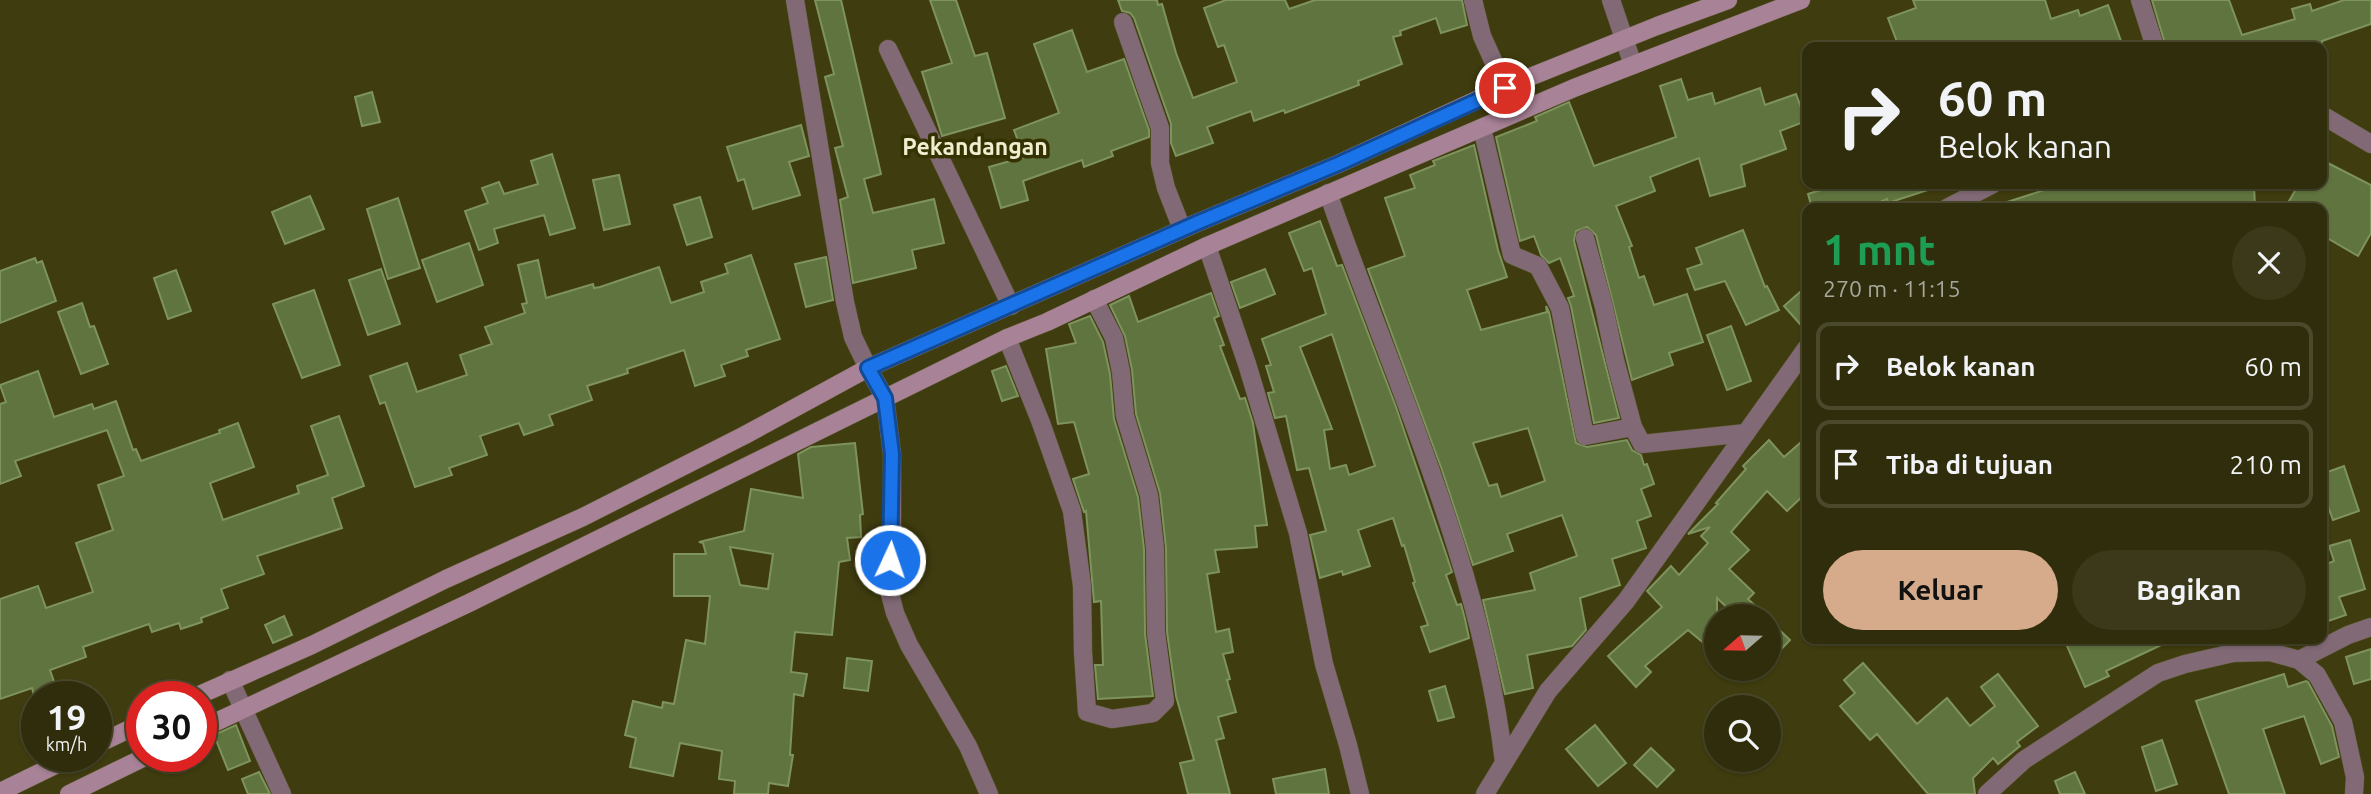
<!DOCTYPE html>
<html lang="id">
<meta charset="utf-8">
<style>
body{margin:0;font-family:Ubuntu,sans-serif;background:#3b3919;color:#f1f3f6;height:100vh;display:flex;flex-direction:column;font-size:26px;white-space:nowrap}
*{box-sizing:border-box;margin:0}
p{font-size:23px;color:#a7a89d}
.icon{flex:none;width:38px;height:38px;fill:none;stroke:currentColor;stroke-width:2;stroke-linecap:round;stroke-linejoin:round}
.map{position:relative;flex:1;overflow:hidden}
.sheet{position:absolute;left:1802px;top:203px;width:525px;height:441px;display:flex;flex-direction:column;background:#2f2d0b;border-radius:14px;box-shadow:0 2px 5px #0004,0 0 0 2px #4a492c}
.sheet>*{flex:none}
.hud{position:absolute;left:1802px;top:42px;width:525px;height:147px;border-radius:14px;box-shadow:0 2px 5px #0004,0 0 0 2px #4a492c;background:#2f2d0b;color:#f1f3f6;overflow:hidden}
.needle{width:46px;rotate:250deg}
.tools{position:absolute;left:1704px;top:604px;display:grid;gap:14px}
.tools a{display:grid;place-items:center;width:77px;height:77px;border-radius:50%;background:#2f2d0b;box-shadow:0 2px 5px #0004,0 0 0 2px #4a492c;font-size:35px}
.speed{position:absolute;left:21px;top:681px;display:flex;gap:14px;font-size:35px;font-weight:700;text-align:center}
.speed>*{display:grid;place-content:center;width:91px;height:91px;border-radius:50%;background:#2f2d0b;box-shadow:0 2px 5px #0004,0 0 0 2px #4a492c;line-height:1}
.speed small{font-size:18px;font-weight:400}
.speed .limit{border:10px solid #d22;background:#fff;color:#111}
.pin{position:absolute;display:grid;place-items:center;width:60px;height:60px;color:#fff;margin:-30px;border:4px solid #fff;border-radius:50%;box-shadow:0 2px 7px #0007}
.me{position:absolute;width:77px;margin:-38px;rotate:3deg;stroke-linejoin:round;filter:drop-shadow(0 0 5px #0008)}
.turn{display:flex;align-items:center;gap:24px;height:147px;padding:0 21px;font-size:32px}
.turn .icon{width:91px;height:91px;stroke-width:2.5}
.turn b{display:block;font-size:49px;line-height:60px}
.round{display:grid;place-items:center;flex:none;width:74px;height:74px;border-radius:37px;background:#3b3919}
.summary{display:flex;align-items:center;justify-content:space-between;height:119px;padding:0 21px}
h1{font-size:42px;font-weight:700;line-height:52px;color:#1e9e55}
.action{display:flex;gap:14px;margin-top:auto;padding:14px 21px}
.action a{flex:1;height:80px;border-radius:42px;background:#d6ab8b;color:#111;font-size:28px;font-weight:700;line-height:80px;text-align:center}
.action a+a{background:#3b3919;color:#f1f3f6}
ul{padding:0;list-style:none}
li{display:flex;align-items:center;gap:21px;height:88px;margin:0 14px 10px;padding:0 7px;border:4px solid #4a492c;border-radius:14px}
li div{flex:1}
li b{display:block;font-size:26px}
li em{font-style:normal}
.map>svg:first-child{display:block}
.building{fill:#60743f;stroke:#7e935d;stroke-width:2;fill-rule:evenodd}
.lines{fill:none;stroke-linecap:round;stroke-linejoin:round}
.minor-casing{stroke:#5b582e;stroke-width:19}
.secondary-casing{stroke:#5b582e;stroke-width:19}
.minor{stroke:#816976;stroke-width:18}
.secondary{stroke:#a88296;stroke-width:18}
.route-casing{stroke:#114b97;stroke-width:18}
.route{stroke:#1a73e8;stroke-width:12}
.labels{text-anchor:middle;stroke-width:7;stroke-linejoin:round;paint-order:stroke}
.quarter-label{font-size:23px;font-weight:bold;fill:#efeed0;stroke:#353202}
</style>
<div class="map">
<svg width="2371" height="794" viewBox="0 0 2371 794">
<rect width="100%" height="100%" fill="#3f3c0f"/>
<!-- building -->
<g class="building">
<path d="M815 0H841L881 174 864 179 873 213 934 199 944 243 912 250 916 268 853 283 840 200 848 197 835 148 843 146 825 77 834 74Z"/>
<path d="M930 0H956L975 56 987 53 1005 118 942 136 922 72 952 63Z"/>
<path d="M1118 0H1157L1158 5 1162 4 1176 53 1193 98 1237 82 1224 45 1218 47 1204 8 1226 0H1285L1289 9 1315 0H1462L1467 25 1441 33 1436 18 1400 31 1401 35 1393 37 1402 64 1358 81 1359 85 1285 113 1284 110 1254 121 1251 111 1207 127 1213 143 1176 156 1171 143V124L1134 18 1130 13 1122 11Z"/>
<path d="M1913 0H2045L2051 19 2078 10 2080 16 2108 5 2121 41 2104 47H1899L1888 18 1916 8Z"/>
<path d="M2152 0H2229L2242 35 2295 19 2292 9 2310 4 2312 11 2344 0H2371V24L2322 41V43L2310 47H2166Z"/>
<path d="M1072 30 1087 72 1124 59 1149 130V137L1111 151 1113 156 1084 167 1082 160 1023 181 1028 200 1001 208 989 167 1024 157 1014 130 1059 113 1034 44Z"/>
<path d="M1681 79 1688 100 1712 93 1715 104 1760 88 1765 105 1796 94 1806 121 1780 131 1786 149 1741 165 1745 186 1710 196 1699 158 1650 177 1655 191 1616 206 1632 246 1629 247 1639 278 1644 276 1654 305 1687 294 1703 342 1669 353 1673 365 1632 380 1596 235 1587 227 1576 231 1574 241 1619 418 1594 423 1571 306 1568 298 1574 296 1568 279 1560 258 1549 263 1541 255 1534 236 1520 241 1496 137 1537 121 1535 117 1569 102 1594 166 1676 137 1660 86Z"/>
<path d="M372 92 380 122 362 126 355 97Z"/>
<path d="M801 125 809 156 789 162 800 195 753 209 744 179 738 181 727 147Z"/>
<path d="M1474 145 1498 250 1507 277 1467 290 1481 330 1547 312 1546 306 1549 312 1576 443 1587 447 1627 440 1632 450 1641 455 1644 465 1647 464 1654 484 1641 489 1651 516 1637 521 1646 548 1612 559 1620 585 1580 598 1586 630 1572 646 1527 655 1533 688 1505 694 1483 600 1535 590 1530 573 1577 556 1562 515 1507 534 1513 551 1473 565 1442 470 1368 269 1405 256 1385 198 1415 188 1410 175 1435 165 1433 161ZM1528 428 1545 481 1501 497 1497 484 1489 486 1473 443Z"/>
<path d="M552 154 575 228 550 235 544 215 494 229 498 243 479 250 465 211 488 203 482 188 499 182 504 194 538 184 531 161Z"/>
<path d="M2322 160 2371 185V233L2358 256 2322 235V208H2285L2299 184H2322Z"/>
<path d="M619 175 630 224 604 230 593 180Z"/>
<path d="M1840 184H1937V187L1888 203 1887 199 1867 208H1812L1808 194Z"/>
<path d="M2063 184H2254L2255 208H1999L1998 205Z"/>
<path d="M310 196 324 229 285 244 272 212Z"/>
<path d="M700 197 712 237 687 245 674 205Z"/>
<path d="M398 198 420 268 388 279 367 209Z"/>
<path d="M1320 221 1337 266 1342 265 1396 407 1444 548 1452 572 1446 575 1457 605 1461 604 1465 619 1469 638 1430 652 1421 627 1428 625 1413 583 1415 582 1404 545 1402 546 1393 518 1358 530 1370 566 1343 575 1342 571 1320 578 1310 535 1326 531 1309 468 1297 470 1286 416 1275 418 1268 393 1274 392 1266 366 1271 365 1262 339 1326 314 1312 268 1304 271 1289 233ZM1332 334 1375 466 1349 475 1346 465 1330 469 1324 430 1332 429 1300 347Z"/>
<path d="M1743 230 1765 287 1767 286 1779 310 1746 325 1725 281 1695 290 1687 269 1702 264 1696 248Z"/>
<path d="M469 243 483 285 437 302 422 260Z"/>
<path d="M751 255 780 339 746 350 748 356 721 365 725 376 695 386 684 350 627 369 628 373 587 386 592 400 549 415 553 425 524 435 519 423 480 436 487 455 449 468 452 475 415 487 385 402 380 404 370 376 407 363 417 392 467 375 460 355 492 344 485 327 525 313 522 304 527 303 518 265 538 260 546 298 593 284 594 288 600 287 659 267 671 303 704 292 701 282 728 273 725 264Z"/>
<path d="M826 257 833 300 806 307 795 264Z"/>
<path d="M35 258 37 263 42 261 56 301 0 323V271Z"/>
<path d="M381 269 400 324 368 335 349 280Z"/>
<path d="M1265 269 1275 294 1240 308 1231 282Z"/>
<path d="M176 270 191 311 168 319 154 278Z"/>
<path d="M1808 285V333L1784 306Z"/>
<path d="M314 290 340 365 302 378 273 304Z"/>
<path d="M1211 293 1219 316 1214 318 1224 345 1220 346 1240 399 1245 398 1253 423 1267 525 1255 526 1257 547 1215 550 1219 572 1207 574 1216 632 1229 629 1233 652 1223 654 1230 679 1227 680 1236 712 1218 717 1224 738 1216 740 1230 794H1188L1180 763 1194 760 1176 696 1167 632 1166 548 1160 493 1136 414 1132 370 1125 336 1110 305 1129 296 1138 322Z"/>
<path d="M82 303 90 327 94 326 108 364 81 374 58 312Z"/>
<path d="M1090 316 1103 342 1110 374 1114 419 1138 497 1144 549 1145 634 1153 696 1098 699 1095 665H1103L1101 601 1094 602 1086 511 1084 512 1073 479 1089 474 1074 422 1058 424 1046 349 1076 343 1069 324Z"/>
<path d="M1731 326 1751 381 1727 390 1707 335Z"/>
<path d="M1006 366 1018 396 1002 401 992 371Z"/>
<path d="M38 371 54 417 92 404 94 409 116 401 133 450 136 449 141 461 220 433 219 430 238 423 254 467 210 483 223 520 299 493 297 486 328 475 311 426 339 416 364 486 332 498 342 528 257 556 264 574 221 589 228 608 201 618 202 622 181 629 179 623 152 632 149 624 83 647 86 657 50 670 59 696H34L32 688 0 699V599L38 586 46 608 93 592 76 543 113 530 98 485 124 476 107 430 15 461 21 476 0 484V404L6 402 0 385Z"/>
<path d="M1808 436V491L1787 511 1767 491 1731 532 1749 550 1729 569 1754 593 1748 599 1766 616H1736L1717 598V654L1688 630 1645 666 1651 672 1636 687 1608 656 1662 607 1647 591 1671 566 1679 575 1708 543 1701 536 1710 527 1688 534 1718 504 1716 503 1746 469 1743 466 1769 440 1784 457Z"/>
<path d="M855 443 863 514 860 515 861 537 847 538 850 560 839 562 832 635 795 632 791 672 807 674 803 696 794 694 790 755H793L788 786 769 783 768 794H734L735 781 719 779 722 751 680 743 673 776 630 767 636 738 625 735 633 701 662 708 663 702 674 704 686 640 705 644 710 596H674V554H706L703 543 699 542 744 531 751 489 803 498 798 454 811 447ZM730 547 773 554 768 589 740 585Z"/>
<path d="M2344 466 2359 511 2333 520 2322 490V474Z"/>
<path d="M2350 540 2365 589 2339 597 2346 615 2322 623V557L2324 556 2327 564 2334 561 2329 546Z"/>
<path d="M284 616 292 635 273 643 265 625Z"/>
<path d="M1769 620 1790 640 1769 662Z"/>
<path d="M2064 639H2174L2106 671 2109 676 2085 687Z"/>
<path d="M2371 649V679L2354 684 2346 657Z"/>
<path d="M847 658 872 661 868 691 844 688Z"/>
<path d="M1863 663 1917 724 1947 698 1970 726 1995 706 1981 687 1998 674 2038 726 2017 742 2020 746 1998 764 1993 758 1973 778 1975 794H1928L1877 734 1870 740 1840 706 1855 693 1844 680Z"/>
<path d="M2284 674 2288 687 2306 681 2308 682 2332 726 2339 757 2321 764 2304 716 2263 729 2285 794H2229L2196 701Z"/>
<path d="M1445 686 1454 717 1438 721 1429 691Z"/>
<path d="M236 725 250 761 228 770 214 735Z"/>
<path d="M1595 725 1626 763 1598 786 1566 749Z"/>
<path d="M2162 740 2177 784 2156 791 2142 747Z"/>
<path d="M1651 748 1674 770 1657 787 1634 765Z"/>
<path d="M1325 769 1329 794H1276L1273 779Z"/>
<path d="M259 772 270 794H248L242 779Z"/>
<path d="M2075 772 2085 794H2060L2055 781Z"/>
</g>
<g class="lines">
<!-- minor casing -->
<g class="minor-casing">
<g id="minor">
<path d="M795 0 845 302 853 337 868 368"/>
<path d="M1473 0 1482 36 1505 87"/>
<path d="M1611 0 1633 65"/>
<path d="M2140 0 2155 47"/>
<path d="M1123 22 1160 128V163L1166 188 1182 229"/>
<path d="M888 49 1011 306"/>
<path d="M2322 115 2371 144"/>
<path d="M1482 128 1512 255 1538 266 1560 308 1585 436 1633 427"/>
<path d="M1328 193C1393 380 1481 564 1504 762"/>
<path d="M1947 208 1993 184"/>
<path d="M1585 238 1604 307 1615 360 1633 427 1642 444 1746 433"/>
<path d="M1207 246 1247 364 1298 533 1324 664 1348 745 1360 794"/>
<path d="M1007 338 1041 423 1072 511 1082 586 1083 652 1087 712 1112 719 1153 713 1165 701 1156 633 1155 548 1149 495 1125 416 1121 372 1114 338 1094 299"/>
<path d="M885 398 892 454V533L888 586 895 613 909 645 968 746 989 794"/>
<path d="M2299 660 2348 635 2371 627"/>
<path d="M230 680 282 794"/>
<path d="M1485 794 1548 691 1626 601 1808 346"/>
<path d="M1987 794 2024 760 2158 673 2185 664 2233 653 2270 652 2299 660 2317 675 2343 722 2355 777 2354 794"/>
</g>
</g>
<!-- secondary casing -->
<g class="secondary-casing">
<g id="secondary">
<path d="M868 368 885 398"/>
<path d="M197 696 312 645 446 579 583 517 745 435 868 368 1199 222 1338 164 1505 87 1657 26 1728 0"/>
<path d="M201 729 469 603 1007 338 1047 322 1207 246 1574 88 1801 0"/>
<path d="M96 745 142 723"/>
<path d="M0 792 74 756"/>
<path d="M69 794 147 756"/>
</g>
</g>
<!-- minor -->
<use href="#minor" class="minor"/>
<!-- secondary -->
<use href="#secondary" class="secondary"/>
</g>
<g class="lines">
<!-- route casing -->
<g class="route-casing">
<path id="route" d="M890 560 892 454 885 398 868 368 1199 222 1338 164 1505 88"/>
</g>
<!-- route -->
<use href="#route" class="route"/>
</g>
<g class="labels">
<!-- quarter labels -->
<g class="quarter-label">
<text x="975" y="155">Pekandangan</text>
</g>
</g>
</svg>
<div class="tools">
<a><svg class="needle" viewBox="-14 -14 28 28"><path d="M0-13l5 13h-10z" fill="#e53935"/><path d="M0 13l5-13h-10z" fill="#a7a89d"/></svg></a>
<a><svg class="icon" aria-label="search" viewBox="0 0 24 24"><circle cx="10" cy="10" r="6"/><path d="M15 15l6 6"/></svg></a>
</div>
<div class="speed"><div>19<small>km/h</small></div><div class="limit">30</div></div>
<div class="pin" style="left:1505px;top:88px;background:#d93025"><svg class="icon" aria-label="arrive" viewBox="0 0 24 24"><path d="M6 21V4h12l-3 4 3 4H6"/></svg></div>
<svg class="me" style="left:890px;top:560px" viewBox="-20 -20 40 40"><circle r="17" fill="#1a73e8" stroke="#fff" stroke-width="3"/><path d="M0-11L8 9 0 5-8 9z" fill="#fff"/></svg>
<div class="hud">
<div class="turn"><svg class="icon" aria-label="right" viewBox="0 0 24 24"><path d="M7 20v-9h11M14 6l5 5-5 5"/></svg><div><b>60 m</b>Belok kanan</div></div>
</div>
<section class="sheet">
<div class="summary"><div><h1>1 mnt</h1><p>270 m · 11:15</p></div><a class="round"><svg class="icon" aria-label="close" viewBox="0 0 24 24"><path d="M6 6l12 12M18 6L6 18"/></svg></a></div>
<ul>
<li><svg class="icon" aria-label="right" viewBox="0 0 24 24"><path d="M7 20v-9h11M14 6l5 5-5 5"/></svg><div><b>Belok kanan</b></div><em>60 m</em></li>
<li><svg class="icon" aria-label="arrive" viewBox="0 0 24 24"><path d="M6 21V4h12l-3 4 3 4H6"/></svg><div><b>Tiba di tujuan</b></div><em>210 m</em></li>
</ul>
<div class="action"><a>Keluar</a><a>Bagikan</a></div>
</section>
</div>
